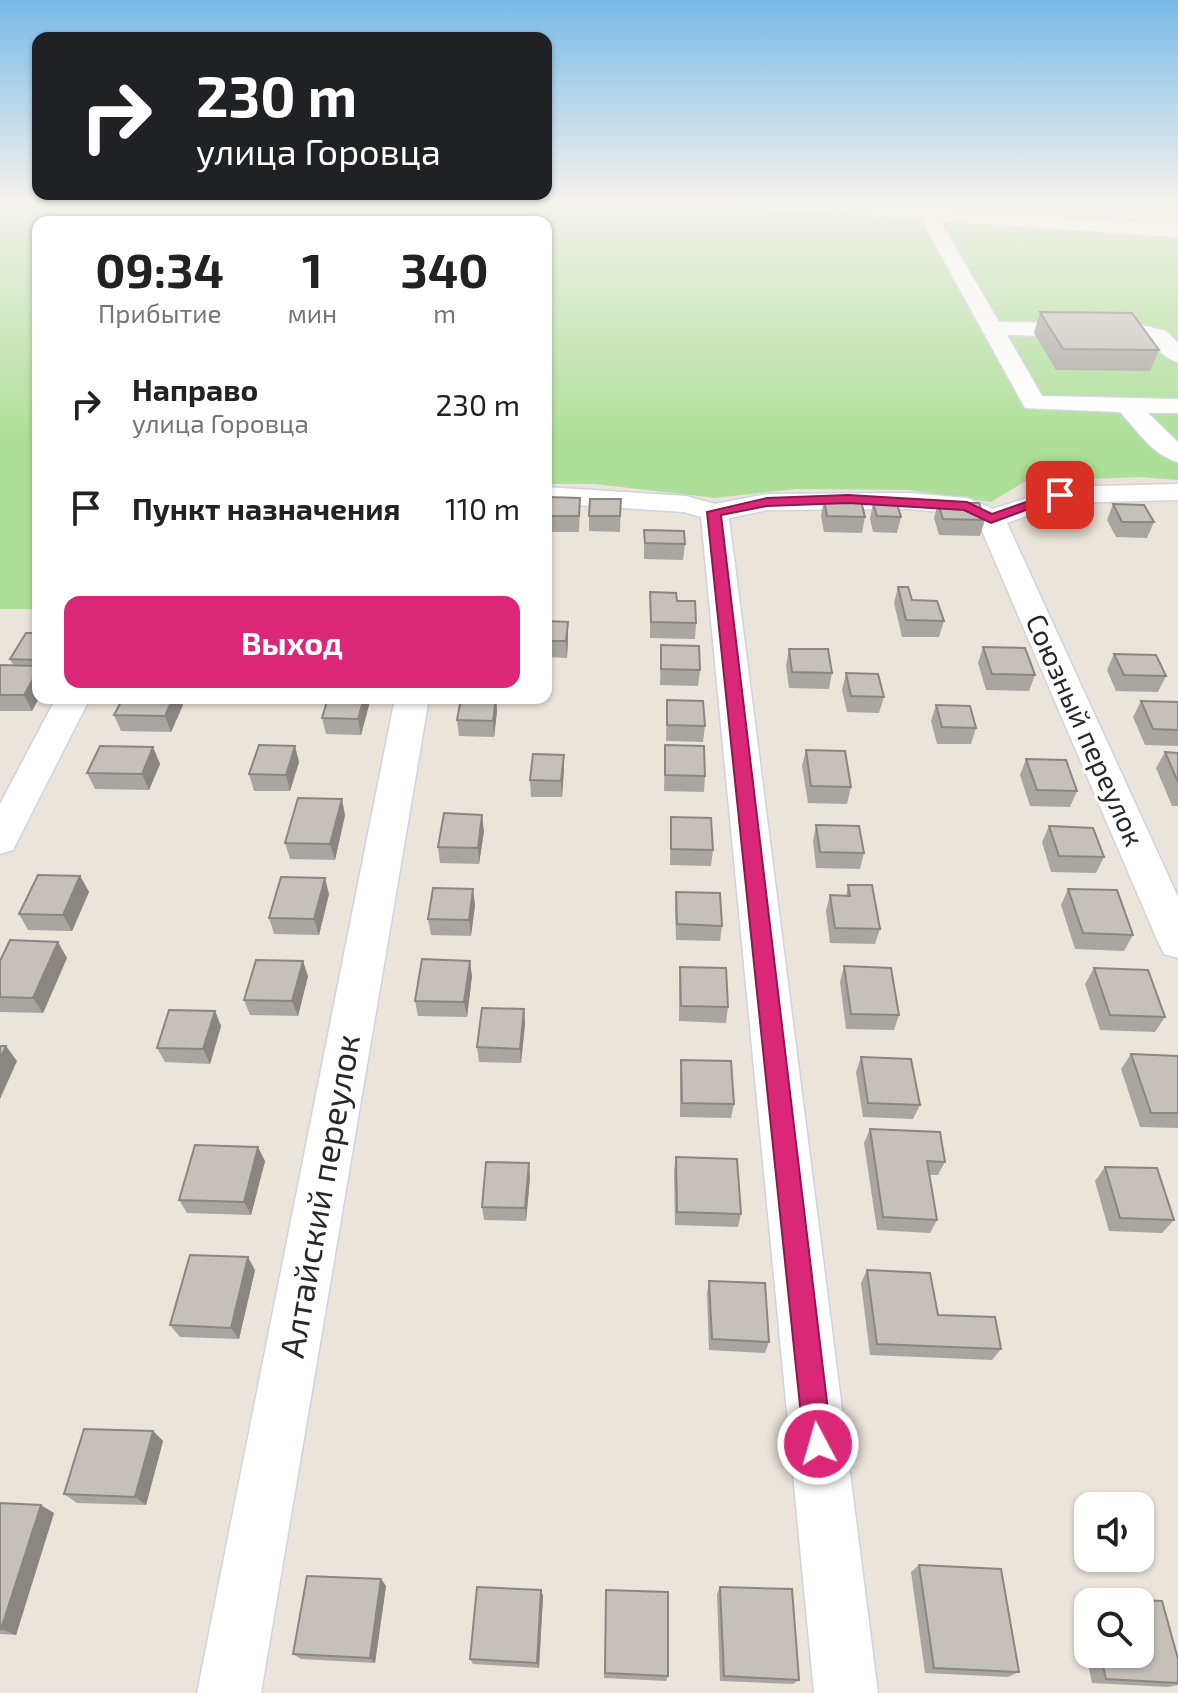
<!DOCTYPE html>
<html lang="ru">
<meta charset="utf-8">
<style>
body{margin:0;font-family:"Exo 2",sans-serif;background:#f2f2f2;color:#222;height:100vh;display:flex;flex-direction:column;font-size:30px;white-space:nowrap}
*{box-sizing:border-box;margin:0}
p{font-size:26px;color:#767676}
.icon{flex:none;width:44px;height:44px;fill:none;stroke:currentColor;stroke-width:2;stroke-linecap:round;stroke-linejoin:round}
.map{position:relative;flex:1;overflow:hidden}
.panel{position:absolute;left:32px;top:216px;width:520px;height:488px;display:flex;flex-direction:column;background:#fff;border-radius:16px;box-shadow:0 2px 6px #0004}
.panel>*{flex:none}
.banner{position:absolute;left:32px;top:32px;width:520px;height:168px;border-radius:16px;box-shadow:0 2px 6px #0004;background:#202124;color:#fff;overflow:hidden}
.buttons{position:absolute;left:1074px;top:1492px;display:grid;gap:16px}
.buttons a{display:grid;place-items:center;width:80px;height:80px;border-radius:16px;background:#fff;box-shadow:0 2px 6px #0004;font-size:40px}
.pin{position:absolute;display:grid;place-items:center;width:68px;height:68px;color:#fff;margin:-34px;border-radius:16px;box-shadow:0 4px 12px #0006}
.me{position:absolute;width:88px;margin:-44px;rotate:354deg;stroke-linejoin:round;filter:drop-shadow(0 0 6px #0008)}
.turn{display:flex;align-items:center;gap:28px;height:168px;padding:0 32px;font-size:36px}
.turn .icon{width:104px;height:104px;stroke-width:2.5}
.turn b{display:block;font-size:56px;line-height:68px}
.eta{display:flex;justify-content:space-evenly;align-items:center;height:136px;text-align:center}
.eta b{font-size:48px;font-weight:700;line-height:56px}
.action{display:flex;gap:16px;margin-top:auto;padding:16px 32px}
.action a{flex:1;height:92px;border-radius:16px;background:#db2777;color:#fff;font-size:32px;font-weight:700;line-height:92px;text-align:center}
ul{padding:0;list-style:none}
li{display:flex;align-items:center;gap:24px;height:104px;padding:0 32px}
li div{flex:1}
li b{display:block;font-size:30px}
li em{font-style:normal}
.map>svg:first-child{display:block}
.green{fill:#aedf98}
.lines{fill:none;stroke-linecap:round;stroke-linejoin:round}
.minor-casing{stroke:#cfd2e1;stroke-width:3}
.minor{fill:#fff;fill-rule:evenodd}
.wall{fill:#a9a5a0;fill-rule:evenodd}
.shaded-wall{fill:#8a8682}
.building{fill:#c5c0ba;stroke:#8a8682;stroke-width:2}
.route{fill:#db2777;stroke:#8e194d;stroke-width:2}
.labels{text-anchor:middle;stroke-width:6;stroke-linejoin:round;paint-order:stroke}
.street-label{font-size:28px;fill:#282828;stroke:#fff}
.near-street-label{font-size:34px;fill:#282828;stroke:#fff}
</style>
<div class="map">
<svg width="1178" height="1693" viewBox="0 0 1178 1693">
<rect width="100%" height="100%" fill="#eae4da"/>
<!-- green -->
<path class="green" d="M0 203H688L1178 236V480L1139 477 1024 482 991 502 909 490 796 489 715 498 595 484H546V222H38V609H0Z"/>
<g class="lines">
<!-- minor casing -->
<g class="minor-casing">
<g id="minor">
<path d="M748 203H842L1178 225V237L940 221 999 322 1137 324 1166 331 1178 343V362C1161 358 1156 342 1137 338L1007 335 1042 396 1178 399V413H1148L1178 442V462C1153 456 1137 430 1120 412L1025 408 921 219 757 208Z"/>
<path d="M1178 484V500L1063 503 1007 523 1178 897V958L1164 954 1158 942 979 524 961 514 909 509 767 510 729 518 878 1693H814L701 517 684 512 546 503V487L686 496 715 504 767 494 909 493 967 498 993 509 1060 487Z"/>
<path d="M56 698H90L13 850 0 854V804Z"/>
<path d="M395 698H429L261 1693H197Z"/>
</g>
</g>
<!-- minor -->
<use href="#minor" class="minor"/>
</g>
<!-- wall -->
<g class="wall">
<path d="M1040 312 1159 350 1150 371 1056 370 1034 333Z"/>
<path d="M580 498 579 532H546V511Z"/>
<path d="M621 499 620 532 589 531V516Z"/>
<path d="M824 500 865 517 862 533 824 532 821 516Z"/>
<path d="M873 503 901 517 897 533 873 532 870 519Z"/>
<path d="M938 503 985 520 980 536 939 535 934 518Z"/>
<path d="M1113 504 1154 522 1147 538 1116 537 1107 520Z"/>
<path d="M644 530 685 544 683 560 644 559Z"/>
<path d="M898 587 912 600 944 621 939 637H902L894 603Z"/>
<path d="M650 592 696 623 695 639 650 638Z"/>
<path d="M546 621 568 638 567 658 546 657Z"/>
<path d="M38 633V698H39L32 711H0V667L13 665 10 659Z"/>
<path d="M661 645 700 670 698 686 660 685Z"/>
<path d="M983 647 1035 675 1029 691 986 690 978 663Z"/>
<path d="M789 649 832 673 829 689 789 688 786 665Z"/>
<path d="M1114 654 1166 676 1158 692 1116 691 1107 670Z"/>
<path d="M846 673 884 697 879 713 847 712 842 690Z"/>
<path d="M328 698H368L369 705 361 735 326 734 322 718Z"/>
<path d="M461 698H496L497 711 494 737 459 736 457 720Z"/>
<path d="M667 700 705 726 703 742 666 741Z"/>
<path d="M1141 701 1178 702V746L1145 745 1133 717Z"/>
<path d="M183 705 171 732 121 731 114 715Z"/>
<path d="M936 705 976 728 971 744H937L931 721Z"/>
<path d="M665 745 705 776 704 792 664 791Z"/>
<path d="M153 747 160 764 149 790 95 789 87 773Z"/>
<path d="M806 750 851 787 847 804 808 803 802 766Z"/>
<path d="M1165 752 1178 753V806H1172L1156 768Z"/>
<path d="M564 755 562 797H531L530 780Z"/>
<path d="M1026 759 1077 791 1070 807 1030 806 1020 775Z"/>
<path d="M299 762 290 791H254L249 774Z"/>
<path d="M345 815 335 860 290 859 285 843Z"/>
<path d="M671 817 713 850 711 866 670 865Z"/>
<path d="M816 825 864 853 860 869 816 868 813 841Z"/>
<path d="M1049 826 1104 857 1096 873 1051 872 1042 842Z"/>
<path d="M484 831 479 864 440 863 438 847Z"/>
<path d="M80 876 89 892 72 931 28 930 19 914Z"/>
<path d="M848 885 880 929 875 944 830 943 826 911 830 895 846 896Z"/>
<path d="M1068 889 1133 935 1124 951 1075 949 1061 905Z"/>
<path d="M676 892 722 926 720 941 676 940 675 908Z"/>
<path d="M329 894 319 935 274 934 269 918Z"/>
<path d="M475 905 471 936 431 935 428 919Z"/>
<path d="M67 958 43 1013 0 1012V961Z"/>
<path d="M844 966 899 1015 894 1030 846 1029 840 982Z"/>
<path d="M680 967 728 1007 726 1023 679 1021V982Z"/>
<path d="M1094 968 1165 1017 1155 1032 1100 1030 1085 984Z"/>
<path d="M308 976 298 1016 250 1015 244 1000Z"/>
<path d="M472 976 467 1017 418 1016 415 1001Z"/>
<path d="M524 1009 525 1024 521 1063 479 1062 477 1047Z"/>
<path d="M215 1011 221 1026 210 1064 165 1062 157 1048Z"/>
<path d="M1131 1054 1178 1056V1128L1140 1127 1121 1069Z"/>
<path d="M861 1057 920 1105 913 1119 863 1117 856 1072Z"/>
<path d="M681 1060 734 1104 731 1118 680 1117V1074Z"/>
<path d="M870 1129 945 1162 938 1175H929L937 1220 930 1233 877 1230 864 1143Z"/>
<path d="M676 1157 741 1214 738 1227 675 1225 674 1171Z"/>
<path d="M265 1161 251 1215 187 1213 179 1200Z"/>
<path d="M1105 1167 1174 1220 1162 1233 1109 1231 1095 1181Z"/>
<path d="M530 1177 526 1221 484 1220 482 1207Z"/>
<path d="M255 1270 239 1339 180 1337 170 1325Z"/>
<path d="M867 1270 938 1315 1001 1349 992 1360 870 1355 861 1283Z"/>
<path d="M709 1281 769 1342 765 1353 709 1350 707 1293Z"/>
<path d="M153 1431 163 1441 146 1505 77 1503 64 1494Z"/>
<path d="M0 1503 54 1513 16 1635 0 1634Z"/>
<path d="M919 1565 1019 1672 1008 1677 925 1673 911 1572Z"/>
<path d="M381 1579 386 1586 375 1663 301 1659 293 1654Z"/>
<path d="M720 1587 799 1680 793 1684 720 1681 717 1594Z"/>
<path d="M541 1590 543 1596 539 1668 473 1664 470 1659Z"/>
<path d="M606 1590 668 1676 666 1681 604 1678Z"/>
<path d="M1088 1598 1178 1659V1685L1168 1687 1092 1683 1075 1605ZM1088 1602 1140 1654H1088Z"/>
</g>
<!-- shaded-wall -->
<g class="shaded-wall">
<path d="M568 622V638L567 658 566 641Z"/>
<path d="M38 670V698H39L32 711 24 695Z"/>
<path d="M173 698H181L183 705 171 732 165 716Z"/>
<path d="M364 698H368L369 705 361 735 358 719Z"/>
<path d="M496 698 497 711 494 737 493 721Z"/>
<path d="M295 746 299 762 290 791 286 775Z"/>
<path d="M153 747 160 764 149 790 142 774Z"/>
<path d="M564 755V771L562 797 561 781Z"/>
<path d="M342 799 345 815 335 860 330 844Z"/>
<path d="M482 815 484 831 479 864 478 848Z"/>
<path d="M80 876 89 892 72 931 63 915Z"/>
<path d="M325 878 329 894 319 935 314 919Z"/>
<path d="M473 889 475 905 471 936 469 920Z"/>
<path d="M58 942 67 958 43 1013 33 998Z"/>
<path d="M303 961 308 976 298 1016 292 1001Z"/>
<path d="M470 961 472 976 467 1017 464 1002Z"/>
<path d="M524 1009 525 1024 521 1063 520 1049Z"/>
<path d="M215 1011 221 1026 210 1064 203 1049Z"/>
<path d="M6 1046 17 1061 0 1099V1059Z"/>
<path d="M258 1147 265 1161 251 1215 244 1202Z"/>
<path d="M529 1163 530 1177 526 1221 525 1208Z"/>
<path d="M248 1257 255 1270 239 1339 231 1328Z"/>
<path d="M153 1431 163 1441 146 1505 135 1497Z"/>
<path d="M41 1505 54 1513 16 1635 1 1629Z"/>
<path d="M381 1579 386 1586 375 1663 370 1658Z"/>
<path d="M541 1590 543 1596 539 1668 537 1663Z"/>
</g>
<!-- building -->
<g class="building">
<path d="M1040 312 1132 313 1159 350 1063 349Z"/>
<path d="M548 497 580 498 579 516H546Z"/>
<path d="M590 499H621L620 516H589Z"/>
<path d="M824 500 861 501 865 517 827 516Z"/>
<path d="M873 503 897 504 901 517 877 516Z"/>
<path d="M938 503H979L985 520 943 519Z"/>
<path d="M1113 504 1144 505 1154 522H1122Z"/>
<path d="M644 530 684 531 685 544 645 543Z"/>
<path d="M898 587H908L912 600 937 601 944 621 906 620Z"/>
<path d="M650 592 676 593 677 601H695L696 623 651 622Z"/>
<path d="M546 621 568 622 566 641H546Z"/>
<path d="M26 633H38V660L10 659Z"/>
<path d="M661 645 699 646 700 670 661 669Z"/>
<path d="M983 647 1025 648 1035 675 992 674Z"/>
<path d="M789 649H828L832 673 792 672Z"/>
<path d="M1114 654 1156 655 1166 676 1124 675Z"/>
<path d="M1 665 38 666V670L24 695H0V667Z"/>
<path d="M846 673 878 674 884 697 851 696Z"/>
<path d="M123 698H173L165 716 114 715Z"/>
<path d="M328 698H364L358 719 322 718Z"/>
<path d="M461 698H496L493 721 457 720Z"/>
<path d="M667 700 703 701 705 726 667 725Z"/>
<path d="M1141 701 1178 702V730L1153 729Z"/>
<path d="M936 705 970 706 976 728 942 727Z"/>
<path d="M259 745 295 746 286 775 249 774Z"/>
<path d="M665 745 704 746 705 776 665 775Z"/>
<path d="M100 746 153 747 142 774 87 773Z"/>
<path d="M806 750 845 751 851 787 811 786Z"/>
<path d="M1165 752 1178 753V782Z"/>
<path d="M533 754 564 755 561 781 530 780Z"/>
<path d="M1026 759 1066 760 1077 791 1037 790Z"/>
<path d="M298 798 342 799 330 844 285 843Z"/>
<path d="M444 813 482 815 478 848 438 847Z"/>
<path d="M671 817 711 818 713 850 671 849Z"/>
<path d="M816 825 859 826 864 853 820 852Z"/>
<path d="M1049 826 1093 828 1104 857 1059 856Z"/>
<path d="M38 875 80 876 63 915 19 914Z"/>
<path d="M281 877 325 878 314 919 269 918Z"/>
<path d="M848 885H872L880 929 835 928 830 895 850 896Z"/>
<path d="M433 888 473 889 469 920 428 919Z"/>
<path d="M1068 889 1117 890 1133 935 1083 933Z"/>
<path d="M676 892 720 893 722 926 677 924Z"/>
<path d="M10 940 58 942 33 998 0 997V961Z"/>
<path d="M422 959 470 961 464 1002 415 1001Z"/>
<path d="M256 960 303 961 292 1001 244 1000Z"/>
<path d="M844 966 891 968 899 1015 851 1014Z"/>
<path d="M680 967 726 968 728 1007 681 1006Z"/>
<path d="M1094 968 1148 970 1165 1017 1110 1015Z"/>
<path d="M482 1008 524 1009 520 1049 477 1047Z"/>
<path d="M169 1010 215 1011 203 1049 157 1048Z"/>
<path d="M0 1046H6L0 1059Z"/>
<path d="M1131 1054 1178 1056V1113H1151Z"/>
<path d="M861 1057 911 1059 920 1105 868 1103Z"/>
<path d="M681 1060 731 1061 734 1104 682 1103Z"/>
<path d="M870 1129 940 1132 945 1162 927 1161 937 1220 883 1217Z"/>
<path d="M195 1145 258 1147 244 1202 179 1200Z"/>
<path d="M676 1157 737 1159 741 1214 677 1212Z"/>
<path d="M486 1162 529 1163 525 1208 482 1207Z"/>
<path d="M1105 1167 1157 1168 1174 1220 1120 1218Z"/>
<path d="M190 1255 248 1257 231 1328 170 1325Z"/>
<path d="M867 1270 930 1273 938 1315 995 1317 1001 1349 877 1344Z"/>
<path d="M709 1281 765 1283 769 1342 712 1339Z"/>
<path d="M84 1429 153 1431 135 1497 64 1494Z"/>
<path d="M0 1503 41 1505 1 1629H0Z"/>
<path d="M919 1565 1001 1569 1019 1672 934 1668Z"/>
<path d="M307 1576 381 1579 370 1658 293 1654Z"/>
<path d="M477 1587 541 1590 537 1663 470 1659Z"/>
<path d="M720 1587 792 1589 799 1680 724 1676Z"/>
<path d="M606 1590 668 1592V1676L605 1673Z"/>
<path d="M1088 1598 1162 1601 1178 1659V1683L1106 1679 1100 1654H1140V1602H1089Z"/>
</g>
<!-- sky -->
<linearGradient id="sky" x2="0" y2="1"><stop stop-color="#78bae8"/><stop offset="0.46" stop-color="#f6f3ee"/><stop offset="1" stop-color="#f6f3ee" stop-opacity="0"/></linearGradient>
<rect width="1178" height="440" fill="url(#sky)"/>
<!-- route -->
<path class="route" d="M1055 492 1066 495 991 523 964 510 848 503 767 506 721 515 832 1444 828 1454 818 1458 808 1454 804 1444 707 512 767 498 848 495 967 502 992 514Z"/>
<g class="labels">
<!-- street labels -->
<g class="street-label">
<text transform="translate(1085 730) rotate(66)" y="10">Союзный переулок</text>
</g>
<!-- near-street labels -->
<g class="near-street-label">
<text transform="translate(320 1196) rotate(-80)" y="12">Алтайский переулок</text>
</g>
</g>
</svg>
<div class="buttons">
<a><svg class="icon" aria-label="sound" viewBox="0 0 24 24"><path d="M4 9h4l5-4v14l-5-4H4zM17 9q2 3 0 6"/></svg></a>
<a><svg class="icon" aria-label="search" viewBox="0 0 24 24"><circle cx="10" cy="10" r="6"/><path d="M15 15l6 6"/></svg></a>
</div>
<div class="pin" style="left:1060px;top:495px;background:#d93025"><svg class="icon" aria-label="arrive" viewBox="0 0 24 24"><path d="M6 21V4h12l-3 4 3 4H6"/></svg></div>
<svg class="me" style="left:818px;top:1444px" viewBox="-20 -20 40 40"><circle r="17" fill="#db2777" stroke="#fff" stroke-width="3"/><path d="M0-11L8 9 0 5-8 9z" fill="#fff"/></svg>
<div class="banner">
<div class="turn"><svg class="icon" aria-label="right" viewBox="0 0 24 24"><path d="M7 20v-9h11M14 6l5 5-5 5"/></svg><div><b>230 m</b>улица Горовца</div></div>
</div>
<section class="panel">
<div class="eta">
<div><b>09:34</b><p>Прибытие</p></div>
<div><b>1</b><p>мин</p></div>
<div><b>340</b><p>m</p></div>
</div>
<ul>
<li><svg class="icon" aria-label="right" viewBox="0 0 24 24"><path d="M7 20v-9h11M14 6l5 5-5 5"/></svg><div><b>Направо</b><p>улица Горовца</p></div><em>230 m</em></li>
<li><svg class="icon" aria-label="arrive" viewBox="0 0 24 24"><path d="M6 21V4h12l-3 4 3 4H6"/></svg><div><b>Пункт назначения</b></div><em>110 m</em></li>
</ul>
<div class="action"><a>Выход</a></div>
</section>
</div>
